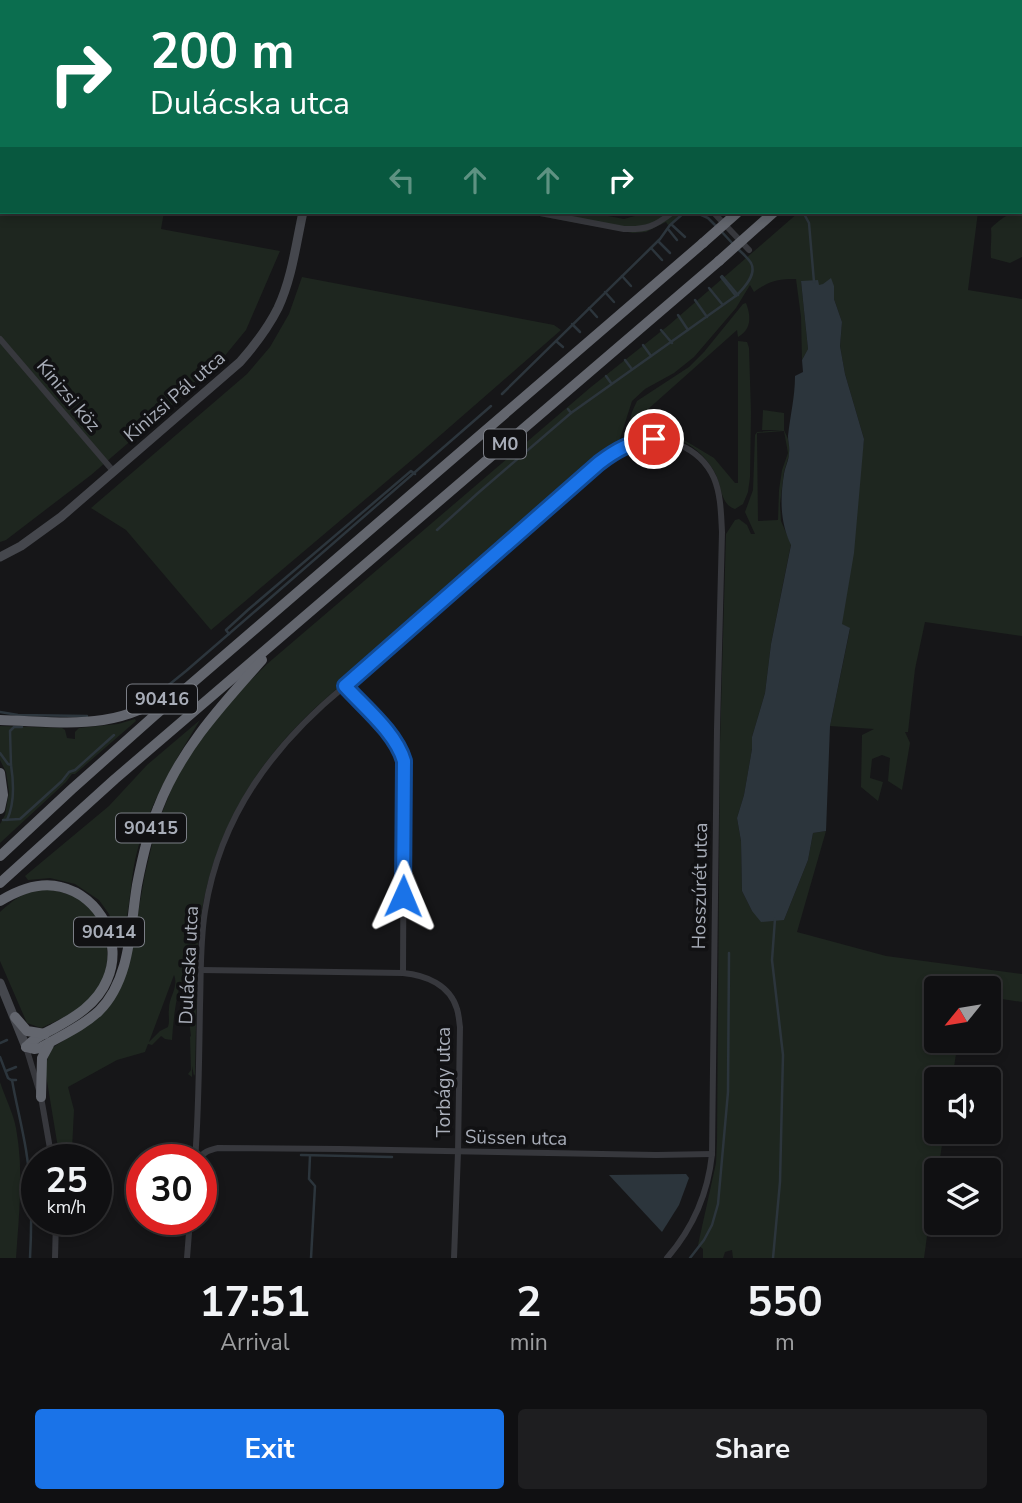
<!DOCTYPE html>
<meta charset="utf-8">
<style>
body{margin:0;font-family:"Nunito Sans",sans-serif;background:#1e1e20;color:#f1f3f6;height:100vh;display:flex;flex-direction:column;font-size:26px;white-space:nowrap}
*{box-sizing:border-box;margin:0}
p{font-size:23px;color:#9c9d9f}
.icon{flex:none;width:38px;height:38px;fill:none;stroke:currentColor;stroke-width:2;stroke-linecap:round;stroke-linejoin:round}
.map{position:relative;height:1258px;overflow:hidden}
.details{display:flex;flex-direction:column;background:#101012;flex:1}
.details>*{flex:none}
.banner{position:absolute;left:0px;top:0px;width:1022px;height:214px;box-shadow:0 4px 10px #0003,0 0 0 2px #303032;background:#0b6e4f;color:#fff;overflow:hidden}
.needle{width:46px;rotate:240deg}
.controls{position:absolute;left:924px;top:976px;display:grid;gap:14px}
.controls a{display:grid;place-items:center;width:77px;height:77px;border-radius:7px;background:#101012;box-shadow:0 4px 10px #0003,0 0 0 2px #303032;font-size:35px}
.speed{position:absolute;left:21px;top:1144px;display:flex;gap:14px;font-size:35px;font-weight:700;text-align:center}
.speed>*{display:grid;place-content:center;width:91px;height:91px;border-radius:50%;background:#101012;box-shadow:0 4px 10px #0003,0 0 0 2px #303032;line-height:1}
.speed small{font-size:18px;font-weight:400}
.speed .limit{border:10px solid #d22;background:#fff;color:#111}
.pin{position:absolute;display:grid;place-items:center;width:60px;height:60px;color:#fff;margin:-30px;border:4px solid #fff;border-radius:50%;box-shadow:0 2px 7px #0007}
.me{position:absolute;width:77px;margin:-38px;rotate:1deg;stroke-linejoin:round;filter:drop-shadow(0 0 5px #0008)}
.turn{display:flex;align-items:center;gap:24px;height:147px;padding:0 35px;font-size:32px}
.turn .icon{width:91px;height:91px;stroke-width:2.5}
.turn b{display:block;font-size:49px;line-height:60px}
.lanes{display:flex;align-items:center;height:66px;padding:0 35px;background:#0003;justify-content:center;gap:35px;direction:ltr}
.lanes .off{opacity:.35}
.eta{display:flex;justify-content:space-evenly;align-items:center;height:119px;text-align:center}
.eta b{font-size:42px;font-weight:700;line-height:49px}
.cta{display:flex;gap:14px;margin-top:auto;padding:14px 35px}
.cta a{flex:1;height:80px;border-radius:7px;background:#1a73e8;color:#fff;font-size:28px;font-weight:700;line-height:80px;text-align:center}
.cta a+a{background:#1e1e20;color:#f1f3f6}
.map>svg:first-child{display:block}
.green{fill:#1e261f;fill-rule:evenodd}
.water{fill:#2c353c}
.lines{fill:none;stroke-linecap:round;stroke-linejoin:round}
.stream{stroke:#2c353c;stroke-width:2.5}
.street{stroke:#37383d;stroke-width:6}
.secondary{stroke:#45474d;stroke-width:9}
.highway{stroke:#63666e;stroke-width:10}
.highway-bridge{stroke:#63666e;stroke-width:10}
.route-casing{stroke:#114b97;stroke-width:18}
.route{stroke:#1a73e8;stroke-width:12}
.labels{text-anchor:middle;stroke-width:7;stroke-linejoin:round;paint-order:stroke}
.shield{fill:#111113;stroke:#7b7e86;stroke-width:2}
.shield-label{font-size:18px;font-weight:bold;fill:#a8adb8}
.street-label{font-size:19px;fill:#a8adb8;stroke:#111113}
</style>
<div class="map">
<svg width="1022" height="1258" viewBox="0 0 1022 1258">
<rect width="100%" height="100%" fill="#161618"/>
<!-- green -->
<g class="green">
<path d="M0 118H2V212H164L161 229 280 251 246 330 214 369 91 475 6 540 0 542Z"/>
<path d="M1022 208V257L1010 263 991 258C990 248 992 239 991 228 999 221 1008 212 1020 212Z"/>
<path d="M517 212H587L624 219 649 212H687L668 225 666 222 646 232 633 233Z"/>
<path d="M799 212H978L968 290 1022 299V636L925 622 915 669 908 732H905L910 743 902 790 888 781 890 758 882 755 872 759 870 778 883 782 878 801 861 787 862 735 874 729 830 726 850 629 841 624 864 439 845 374 840 346 842 322 834 299V286L818 285 801 281 808 349 802 360 801 317 796 279C776 279 770 281 754 292L750 285 736 308 694 357 674 373 645 389 632 401 618 445 597 459 315 708C242 776 200 860 197 961 193 968 186 972 183 979 176 992 173 1024 172 1040L165 1039 161 1036 152 1045 148 1044 145 1052 117 1060 68 1087 74 1110 72 1149 77 1157V1160H60L45 1069 48 1057 52 1048 97 1019 134 935 145 874 156 828 175 780 196 741 226 705 267 664 591 387 669 325ZM174 975C179 987 169 996 169 1009 168 1015 170 1020 168 1027L160 1031 149 1042Z"/>
<path d="M302 277 554 325 561 330 420 453 211 630 126 530 91 508 247 374 270 347 289 314Z"/>
<path d="M746 303C751 316 752 329 738 337L737 330 638 418 649 431 684 440 714 458 735 483H738V341L747 342 749 348 751 413 750 477 748 492 743 504 735 509C720 504 722 486 715 473 698 440 660 426 626 441L625 439 632 412 637 401 689 367 704 352 743 304Z"/>
<path d="M763 410 784 413V430L788 439 790 452 784 472 780 504 781 521 791 544 771 644 765 693 752 737V749L744 795 737 818 741 841 742 891 752 911 784 920 808 860 813 833 826 831 797 932 886 956 1022 974V1002L989 997V989H936V1041H958L952 1080H936V1132H944L938 1171H936L924 1258H733L732 1250 725 1252 723 1258H703V1249L698 1245 716 1163 717 1141 720 743 726 534 735 520 739 519 747 525 751 534H755L745 512 753 490 755 435 757 432 782 430H762ZM784 431 788 453 782 470 779 490 778 520 758 521 757 433Z"/>
<path d="M135 719 136 721 75 774H72L66 782 0 843V824L5 815 9 792 6 772 0 760V726L62 728 65 730 67 738 75 739V732L79 728 118 724Z"/>
<path d="M200 720C174 762 149 804 137 852 131 874 131 898 126 921 124 930 124 939 119 947L109 914 99 900 75 884 50 878 28 880 25 876 109 806 147 765Z"/>
<path d="M45 889C59 891 73 894 85 903 108 921 114 964 99 988 86 1008 61 1019 41 1028L27 1023 0 961V912C17 897 22 893 45 889Z"/>
<path d="M194 974 197 978 195 1074 194 1076 192 1066V1077L188 1074 191 1070 190 1037 191 1036 189 1021 185 1012 186 1010H191V985L186 984 189 978Z"/>
<path d="M0 1082C5 1097 13 1113 16 1128 24 1171 19 1215 16 1258H0Z"/>
</g>
<!-- water -->
<g class="water">
<path d="M831 278 834 286V299L842 322 840 346 845 374 864 439 854 553 842 624 850 628 830 726 826 831 813 833 808 860 784 920 761 922 752 911 742 891 741 841 737 818 744 795 752 749V737L765 693 771 644 791 545C780 522 780 499 784 474 785 467 789 460 789 453 790 447 788 442 788 436 790 416 795 397 795 376L803 372 802 360 808 349 801 281 818 280 819 285 823 284Z"/>
<path d="M686 1174 689 1178 679 1205 662 1232 609 1175Z"/>
</g>
<g class="lines">
<!-- stream -->
<g class="stream">
<path d="M918 2 920 0"/>
<path d="M1020 79 1022 78"/>
<path d="M695 212 708 218 716 226"/>
<path d="M803 212 809 223 814 282"/>
<path d="M672 225 685 237"/>
<path d="M668 229 677 240"/>
<path d="M721 231 733 244"/>
<path d="M658 241 670 253"/>
<path d="M651 248 662 260"/>
<path d="M622 276 631 286"/>
<path d="M722 276 738 295"/>
<path d="M721 277 736 296"/>
<path d="M709 288 722 304"/>
<path d="M605 292 614 302"/>
<path d="M695 300 707 317"/>
<path d="M589 308 597 317"/>
<path d="M678 315 688 330"/>
<path d="M572 324 580 332"/>
<path d="M661 330 672 343"/>
<path d="M556 341 563 347"/>
<path d="M643 345 651 356"/>
<path d="M625 360 631 368"/>
<path d="M606 376 611 383"/>
<path d="M502 394 660 239 670 225 685 212"/>
<path d="M568 409 571 413 737 295C745 287 757 274 751 263 748 258 742 253 738 249"/>
<path d="M437 530 478 493 571 413"/>
<path d="M229 634 226 630 249 609 411 471 415 474"/>
<path d="M147 701 155 696 186 671 260 607 491 406"/>
<path d="M0 712 18 715 87 716"/>
<path d="M0 753 8 764 11 765C14 784 15 803 7 820"/>
<path d="M11 765 10 731 14 727H22"/>
<path d="M3 820 20 819 62 781 69 772 75 770 114 735"/>
<path d="M0 1043 7 1040"/>
<path d="M0 1057 8 1078 11 1080H16"/>
<path d="M6 1071 16 1067"/>
<path d="M12 1080C16 1103 22 1126 26 1150 32 1185 32 1222 30 1258"/>
<path d="M301 1155 392 1157"/>
<path d="M310 1156 309 1179 315 1186 311 1258"/>
<path d="M690 1258 704 1240 712 1225 718 1204 728 1092 729 953"/>
<path d="M773 1258 780 1182 783 1055 772 960 775 919"/>
</g>
<!-- street -->
<g class="street">
<path d="M691 0 692 2"/>
<path d="M0 107H2"/>
<path d="M535 212 624 229C647 230 655 226 673 212"/>
<path d="M713 212 749 250"/>
<path d="M0 339 114 472"/>
<path d="M345 686C365 708 395 733 404 761L403 973"/>
<path d="M201 970 403 973C426 975 450 985 457 1009 459 1015 459 1021 460 1027L458 1152 454 1258"/>
<path d="M26 1047 41 1097 52 1160"/>
<path d="M195 1160C199 1109 199 1057 200 1006 201 974 200 942 205 911 220 816 273 745 345 686L599 463C609 456 619 447 631 443 663 432 700 447 714 478 721 495 721 514 722 532L717 729 712 1154C708 1193 693 1228 667 1258"/>
<path d="M198 1160C203 1152 209 1150 218 1148L340 1149 656 1155 712 1154"/>
<path d="M55 1258 56 1220"/>
<path d="M187 1258 190 1220"/>
</g>
<!-- secondary -->
<g class="secondary">
<path d="M343 2V0"/>
<path d="M0 557 21 546 61 517 240 362C255 345 268 328 278 308 292 278 296 244 303 212"/>
<path d="M0 983 26 1047"/>
</g>
<!-- highway -->
<g class="highway">
<path d="M958 2 959 0"/>
<path d="M987 2 989 0"/>
<path d="M1012 2 1014 0"/>
<path d="M1020 15 1022 14"/>
<path d="M0 720C68 722 116 732 175 690"/>
<path d="M0 773 3 795 0 809"/>
<path d="M0 856 72 789 154 716 703 243"/>
<path d="M0 883 115 779 719 261"/>
<path d="M0 901C18 890 39 881 61 887 100 896 124 942 107 980 97 1004 75 1017 53 1029 43 1034 33 1039 26 1047"/>
<path d="M15 1017 27 1031 45 1034"/>
<path d="M26 1047 34 1049 40 1048C60 1036 82 1027 99 1011 131 979 130 927 137 885 142 859 148 832 158 808 180 750 221 706 262 660"/>
<path d="M41 1097 42 1058 49 1045"/>
</g>
<!-- highway-bridge -->
<g class="highway-bridge">
<path d="M703 243 738 212"/>
<path d="M719 261 774 212"/>
</g>
</g>
<g class="lines">
<!-- route casing -->
<g class="route-casing">
<path id="route" d="M403 896 404 761C396 733 365 708 345 686L599 463C616 450 632 441 654 439"/>
</g>
<!-- route -->
<use href="#route" class="route"/>
</g>
<g class="labels">
<!-- shield labels -->
<g class="shield">
<rect x="484" y="429.5" width="42" height="29" rx="5"/>
<rect x="127" y="684.5" width="70" height="29" rx="5"/>
<rect x="116" y="813.5" width="70" height="29" rx="5"/>
<rect x="74" y="917.5" width="70" height="29" rx="5"/>
</g>
<g class="shield-label">
<text x="505" y="450">M0</text>
<text x="162" y="705">90416</text>
<text x="151" y="834">90415</text>
<text x="109" y="938">90414</text>
</g>
<!-- street labels -->
<g class="street-label">
<text transform="translate(69 395) rotate(50)" y="7">Kinizsi köz</text>
<text transform="translate(174 396) rotate(-41)" y="7">Kinizsi Pál utca</text>
<text transform="translate(699 886) rotate(-89)" y="7">Hosszúrét utca</text>
<text transform="translate(188 965) rotate(-87)" y="7">Dulácska utca</text>
<text transform="translate(443 1082) rotate(-90)" y="7">Torbágy utca</text>
<text transform="translate(516 1137) rotate(1)" y="7">Süssen utca</text>
</g>
</g>
</svg>
<div class="controls">
<a><svg class="needle" viewBox="-14 -14 28 28"><path d="M0-13l5 13h-10z" fill="#e53935"/><path d="M0 13l5-13h-10z" fill="#9c9d9f"/></svg></a>
<a><svg class="icon" aria-label="sound" viewBox="0 0 24 24"><path d="M4 9h4l5-4v14l-5-4H4zM17 9q2 3 0 6"/></svg></a>
<a><svg class="icon" aria-label="layers" viewBox="0 0 24 24"><path d="M12 4l9 5-9 5-9-5zM3 14l9 5 9-5"/></svg></a>
</div>
<div class="speed"><div>25<small>km/h</small></div><div class="limit">30</div></div>
<div class="pin" style="left:654px;top:439px;background:#d93025"><svg class="icon" aria-label="arrive" viewBox="0 0 24 24"><path d="M6 21V4h12l-3 4 3 4H6"/></svg></div>
<svg class="me" style="left:403px;top:896px" viewBox="-20 -20 40 40"><path d="M0-17L14 15 0 8-14 15z" fill="#1a73e8" stroke="#fff" stroke-width="4"/></svg>
<div class="banner">
<div class="turn"><svg class="icon" aria-label="right" viewBox="0 0 24 24"><path d="M7 20v-9h11M14 6l5 5-5 5"/></svg><div><b>200 m</b>Dulácska utca</div></div>
<div class="lanes"><svg class="icon off" aria-label="left" viewBox="0 0 24 24"><path d="M17 20v-9H6M10 6l-5 5 5 5"/></svg><svg class="icon off" aria-label="ahead" viewBox="0 0 24 24"><path d="M12 20V5M6 11l6-6 6 6"/></svg><svg class="icon off" aria-label="ahead" viewBox="0 0 24 24"><path d="M12 20V5M6 11l6-6 6 6"/></svg><svg class="icon" aria-label="right" viewBox="0 0 24 24"><path d="M7 20v-9h11M14 6l5 5-5 5"/></svg></div>
</div>
</div>
<section class="details">
<div class="eta">
<div><b>17:51</b><p>Arrival</p></div>
<div><b>2</b><p>min</p></div>
<div><b>550</b><p>m</p></div>
</div>
<div class="cta"><a>Exit</a><a>Share</a></div>
</section>
